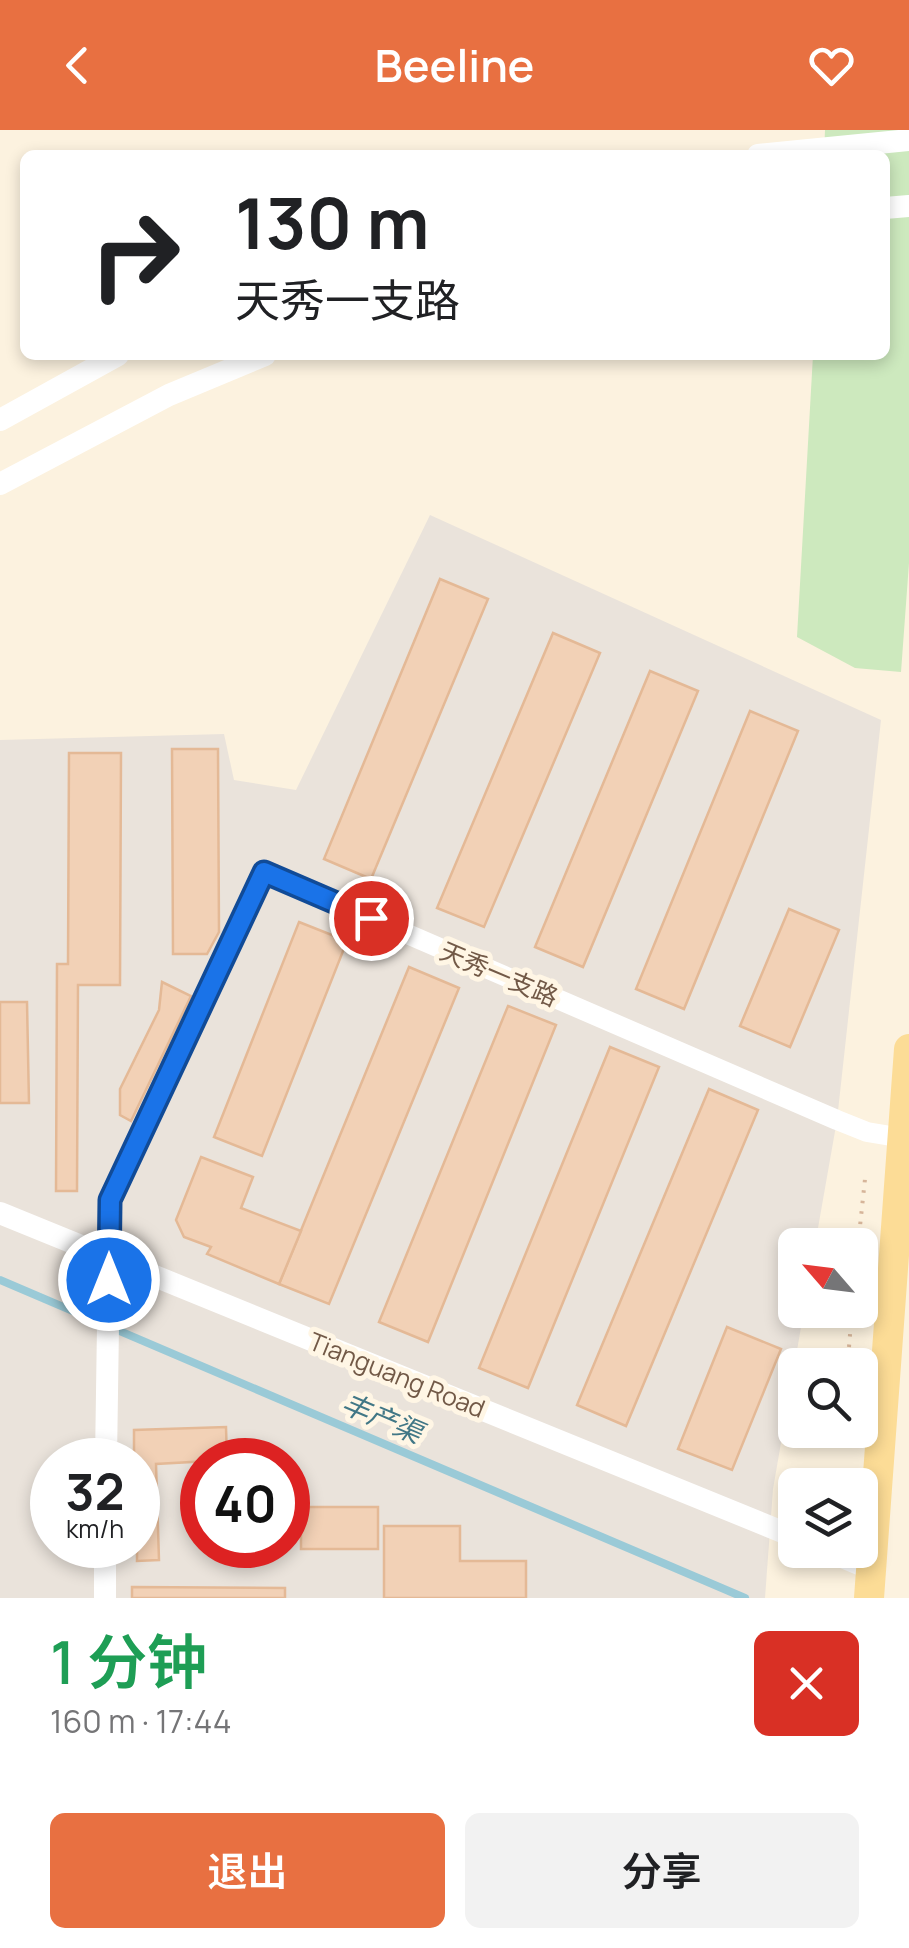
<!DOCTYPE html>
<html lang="zh">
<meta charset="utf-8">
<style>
body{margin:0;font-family:Manrope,"Noto Sans SC",sans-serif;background:#f2f2f2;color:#202124;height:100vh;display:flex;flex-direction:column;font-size:38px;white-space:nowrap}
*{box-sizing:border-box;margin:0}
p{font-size:32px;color:#757577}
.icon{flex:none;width:55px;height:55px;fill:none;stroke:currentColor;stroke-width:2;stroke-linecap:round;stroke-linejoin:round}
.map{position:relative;height:1468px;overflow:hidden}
.panel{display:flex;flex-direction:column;background:#fff;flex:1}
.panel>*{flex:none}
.guide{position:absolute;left:20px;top:20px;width:870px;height:210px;border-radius:15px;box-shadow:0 5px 15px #0003;background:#fff;color:#202124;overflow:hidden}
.needle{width:65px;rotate:298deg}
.tools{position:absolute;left:778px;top:1098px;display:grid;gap:20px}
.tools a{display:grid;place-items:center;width:100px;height:100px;border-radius:15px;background:#fff;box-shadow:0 5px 15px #0003;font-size:50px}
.speed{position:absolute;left:30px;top:1308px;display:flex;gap:20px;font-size:50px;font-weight:700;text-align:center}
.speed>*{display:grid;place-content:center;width:130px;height:130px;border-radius:50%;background:#fff;box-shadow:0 5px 15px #0003;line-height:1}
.speed small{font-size:25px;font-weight:400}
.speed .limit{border:15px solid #d22;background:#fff;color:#111}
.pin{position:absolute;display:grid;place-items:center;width:85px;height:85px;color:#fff;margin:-42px;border:5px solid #fff;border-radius:50%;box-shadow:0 2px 10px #0007}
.me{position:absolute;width:110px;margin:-55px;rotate:0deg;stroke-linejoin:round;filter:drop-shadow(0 0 8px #0008)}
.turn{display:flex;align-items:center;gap:35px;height:210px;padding:0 50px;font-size:45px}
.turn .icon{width:130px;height:130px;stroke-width:2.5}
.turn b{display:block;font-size:70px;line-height:85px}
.round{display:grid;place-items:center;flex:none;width:105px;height:105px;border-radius:15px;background:#f2f2f2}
.headline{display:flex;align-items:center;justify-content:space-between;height:170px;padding:0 50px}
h1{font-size:60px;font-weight:600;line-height:75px;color:#1e9e55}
.primary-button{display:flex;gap:20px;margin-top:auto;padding:20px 50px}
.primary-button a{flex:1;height:115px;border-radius:15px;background:#e87041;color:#fff;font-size:40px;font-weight:600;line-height:115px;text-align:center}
.primary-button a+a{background:#f2f2f2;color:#202124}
header{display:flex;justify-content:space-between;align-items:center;height:130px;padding:0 50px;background:#e87041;color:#fff;font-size:45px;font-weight:600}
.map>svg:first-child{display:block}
.industrial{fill:#eae3db;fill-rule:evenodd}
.green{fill:#cde9be}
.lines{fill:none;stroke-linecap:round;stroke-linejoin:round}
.stream{stroke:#9acad7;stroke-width:8}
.building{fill:#f2d1b6;stroke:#e4b996;stroke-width:2.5}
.path{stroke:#d6b59a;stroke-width:4;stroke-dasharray:2.5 8;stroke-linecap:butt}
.minor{stroke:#fff;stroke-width:20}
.tertiary{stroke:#fff;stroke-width:22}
.primary{stroke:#fcdc96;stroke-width:30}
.route-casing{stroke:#114b97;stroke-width:25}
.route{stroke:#1a73e8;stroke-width:18}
.labels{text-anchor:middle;stroke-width:10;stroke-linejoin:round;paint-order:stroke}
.street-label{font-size:25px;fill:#725947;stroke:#fff6e5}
.water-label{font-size:28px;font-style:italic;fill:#417786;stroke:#fff6e5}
</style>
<header><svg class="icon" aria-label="back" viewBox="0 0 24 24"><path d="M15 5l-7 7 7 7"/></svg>Beeline<svg class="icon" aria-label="heart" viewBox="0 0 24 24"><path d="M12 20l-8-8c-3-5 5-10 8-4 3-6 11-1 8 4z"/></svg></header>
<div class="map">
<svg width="909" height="1468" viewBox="0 0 909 1468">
<rect width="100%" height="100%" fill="#fcf2df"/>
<!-- industrial -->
<path class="industrial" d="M430 385 881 590 837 990 815 1115H795V1180H804L773 1359 765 1468H0V610L224 604 234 650 296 660ZM52 1330H138V1415H52ZM202 1330H288V1415H202Z"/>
<!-- green -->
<path class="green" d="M825 0H909V433L901 542 855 538 797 507 813 225H885V25H824Z"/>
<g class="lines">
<!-- stream -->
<path class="stream" d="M0 1150 745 1468"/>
</g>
<!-- building -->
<g class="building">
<path d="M440 449 488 469 371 749 324 729Z"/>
<path d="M553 503 600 523 484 797 437 778Z"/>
<path d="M650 541 698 561 583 837 535 817Z"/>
<path d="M750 581 798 601 684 879 636 859Z"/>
<path d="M172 619H218L219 802 207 824H173Z"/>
<path d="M69 623H121L120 855H78L77 1061H56L57 834H68Z"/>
<path d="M789 779 839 800 790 917 740 896Z"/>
<path d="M299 792 347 811 262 1026 214 1007Z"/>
<path d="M409 837 459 858 329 1174 279 1154Z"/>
<path d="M162 852 191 866 131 991 120 985V959L159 880Z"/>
<path d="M0 872H27L29 973H0Z"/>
<path d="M508 876 556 895 428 1212 379 1192Z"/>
<path d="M610 917 659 937 528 1258 479 1238Z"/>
<path d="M709 959 758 980 626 1296 577 1275Z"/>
<path d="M201 1027 253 1047 241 1078 301 1101 279 1154 207 1124 211 1117 184 1107 176 1090Z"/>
<path d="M727 1197 781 1219 732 1340 678 1319Z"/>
<path d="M226 1297 227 1330 156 1334 159 1430 137 1431 138 1330H134V1300Z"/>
<rect x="301" y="1377" width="77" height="42"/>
<path d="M384 1396H460V1431H526V1468H384Z"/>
<path d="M132 1457 285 1458V1468H132Z"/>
</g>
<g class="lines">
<!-- path -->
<g class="path">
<path d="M858 1115 865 1049"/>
<path d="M849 1217 852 1180"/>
</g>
<!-- minor -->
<path class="minor" d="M109 1128 110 1070 264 742 837 990 867 1002 903 1008"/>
<!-- tertiary -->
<g class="tertiary">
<path d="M758 25 909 10"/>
<path d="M885 78 909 76"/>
<path d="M0 290 118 225"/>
<path d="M0 354 169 265 265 225"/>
<path d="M0 1083 795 1407"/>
<path d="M106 1330 109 1128"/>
<path d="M826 1420 871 1439"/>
<path d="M105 1468V1415"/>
</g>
<!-- primary -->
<path class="primary" d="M869 1468 909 919"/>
</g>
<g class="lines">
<!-- route casing -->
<g class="route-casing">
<path id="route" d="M109 1150 110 1070 264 742 371 788"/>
</g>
<!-- route -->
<use href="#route" class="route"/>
</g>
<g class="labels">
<!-- street labels -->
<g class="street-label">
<text transform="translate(499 844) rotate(23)" y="9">天秀一支路</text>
<text transform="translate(397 1245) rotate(22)" y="9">Tianguang Road</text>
</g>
<!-- water labels -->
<g class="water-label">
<text transform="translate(382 1288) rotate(23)" y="10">丰产渠</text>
</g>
</g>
</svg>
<div class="tools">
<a><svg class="needle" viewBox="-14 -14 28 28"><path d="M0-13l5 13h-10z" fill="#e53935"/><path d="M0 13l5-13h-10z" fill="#757577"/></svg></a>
<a><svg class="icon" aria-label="search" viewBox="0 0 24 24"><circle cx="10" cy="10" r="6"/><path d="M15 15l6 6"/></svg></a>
<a><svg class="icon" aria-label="layers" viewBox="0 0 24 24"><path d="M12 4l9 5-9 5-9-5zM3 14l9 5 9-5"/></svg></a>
</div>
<div class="speed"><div>32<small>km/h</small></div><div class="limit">40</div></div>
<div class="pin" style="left:371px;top:788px;background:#d93025"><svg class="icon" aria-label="arrive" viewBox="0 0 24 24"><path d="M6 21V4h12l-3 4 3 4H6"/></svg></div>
<svg class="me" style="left:109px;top:1150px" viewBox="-20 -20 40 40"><circle r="17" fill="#1a73e8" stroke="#fff" stroke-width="3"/><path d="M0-11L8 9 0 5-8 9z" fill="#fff"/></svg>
<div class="guide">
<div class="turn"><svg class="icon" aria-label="right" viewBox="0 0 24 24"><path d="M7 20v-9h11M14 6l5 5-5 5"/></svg><div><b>130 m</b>天秀一支路</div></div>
</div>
</div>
<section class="panel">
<div class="headline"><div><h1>1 分钟</h1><p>160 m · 17:44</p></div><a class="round" style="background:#d93025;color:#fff"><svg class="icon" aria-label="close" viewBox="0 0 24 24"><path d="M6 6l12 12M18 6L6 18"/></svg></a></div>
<div class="primary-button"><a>退出</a><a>分享</a></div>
</section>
